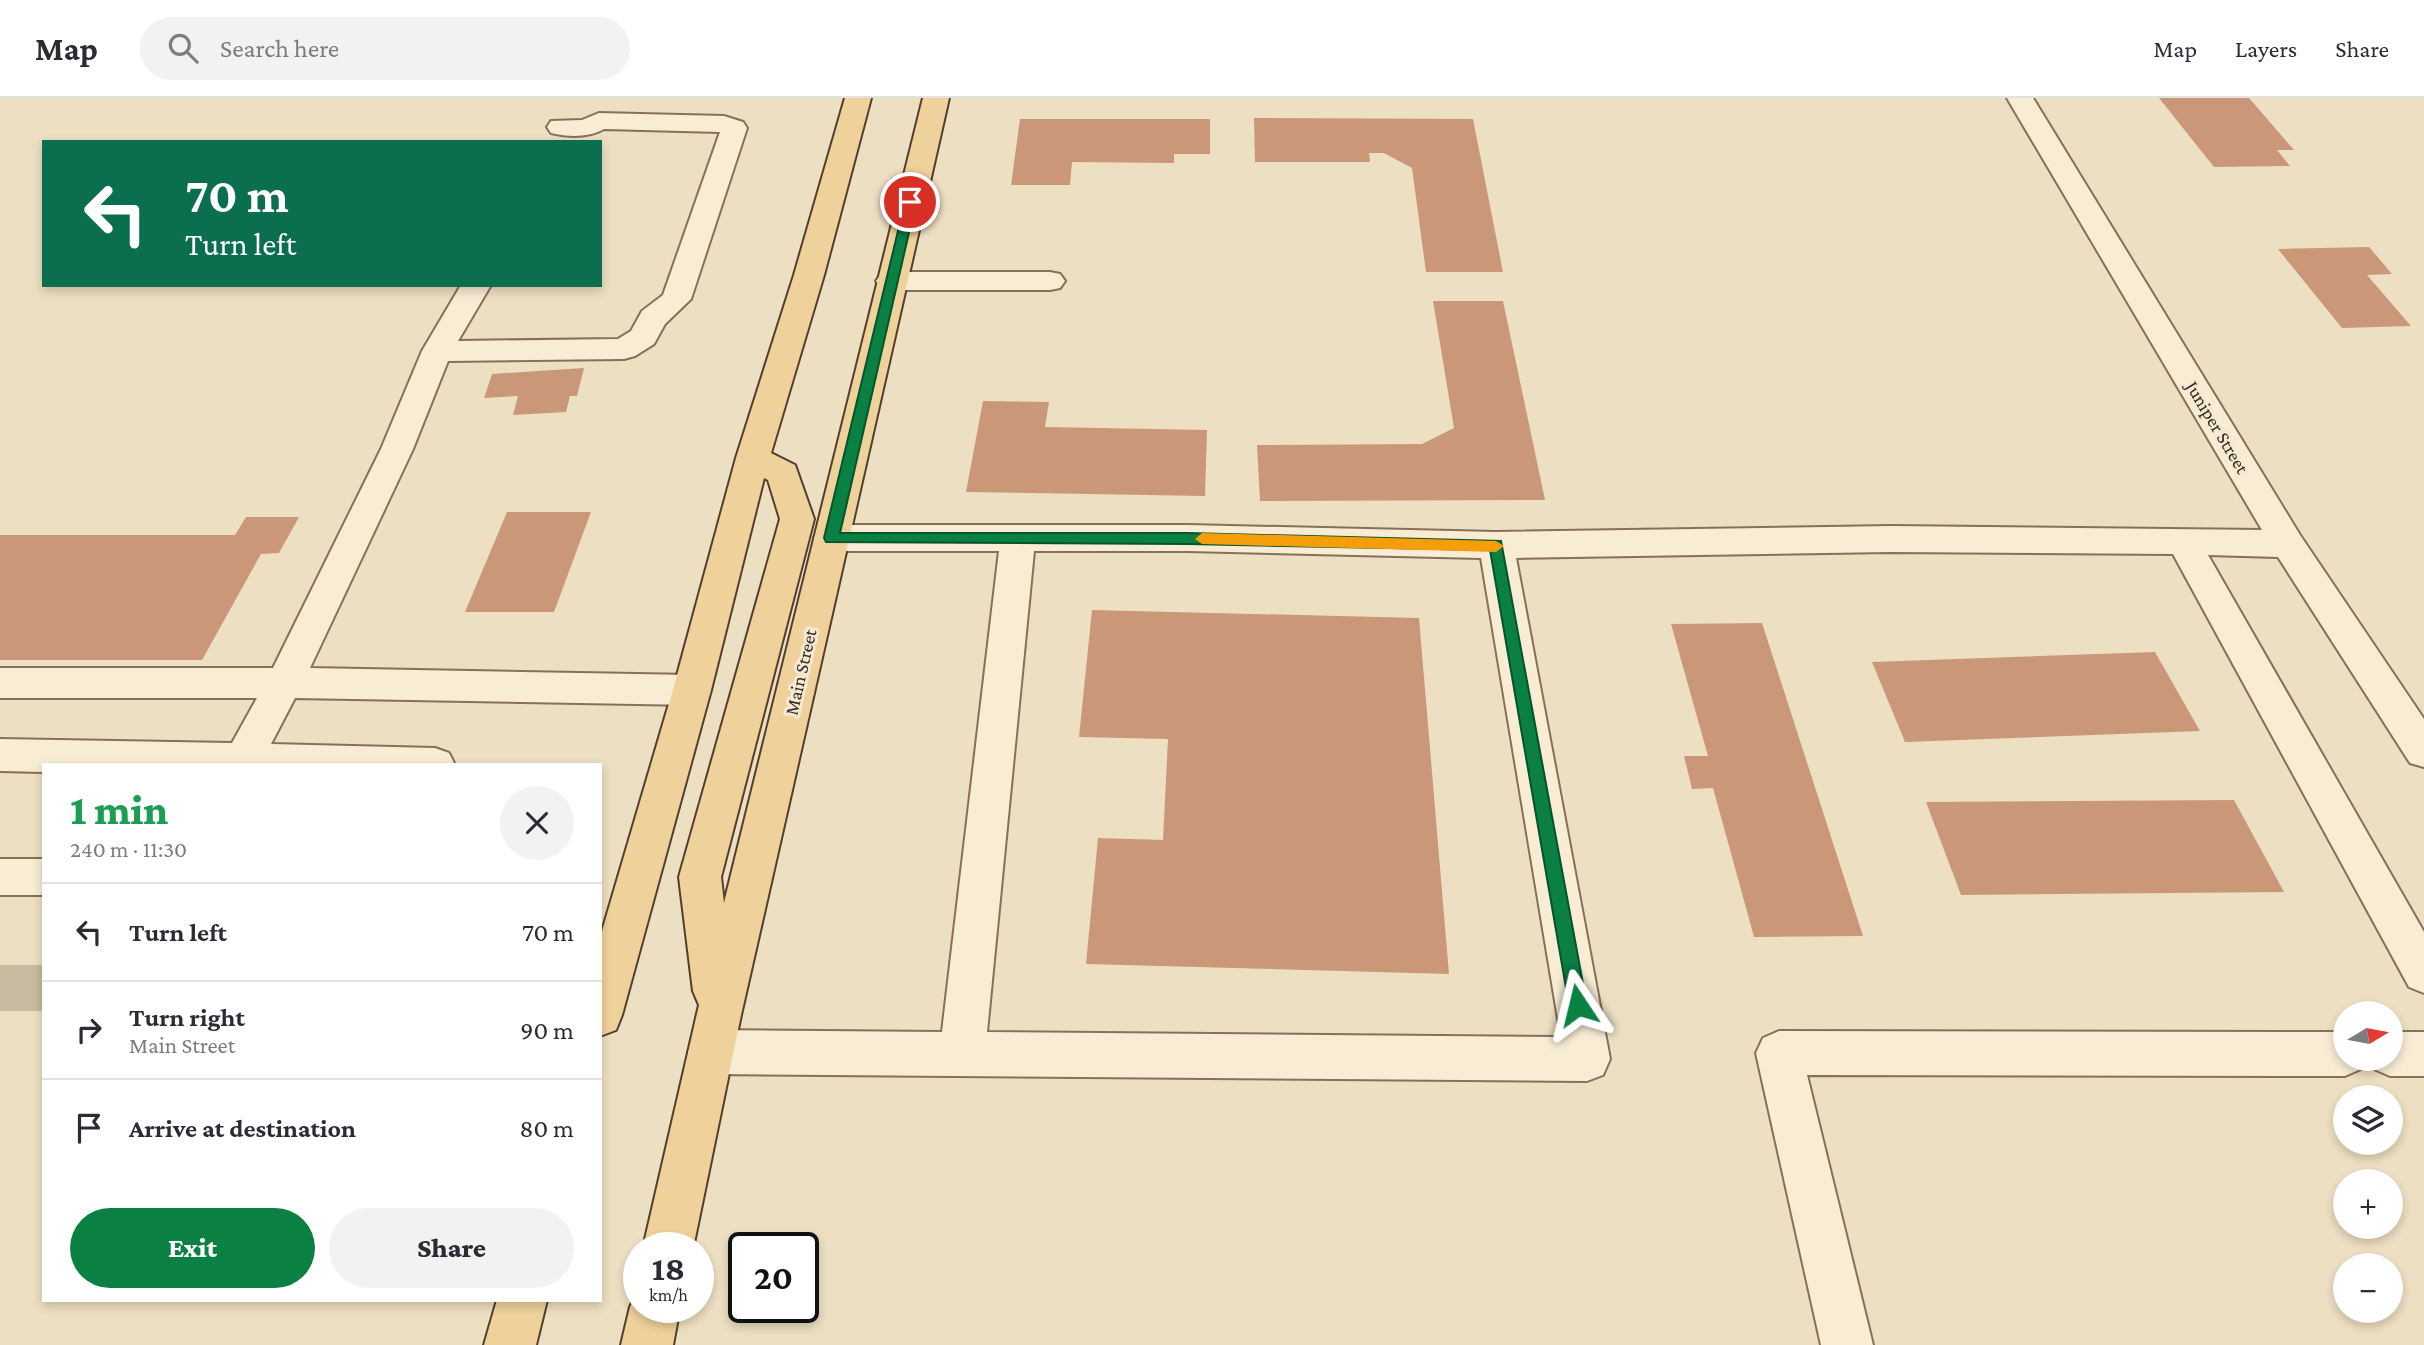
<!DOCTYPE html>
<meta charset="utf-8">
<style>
body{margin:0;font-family:"Crimson Pro",serif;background:#f2f2f3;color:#2b2b33;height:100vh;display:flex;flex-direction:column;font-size:26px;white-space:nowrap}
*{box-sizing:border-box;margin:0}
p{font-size:23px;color:#7c7c81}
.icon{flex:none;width:38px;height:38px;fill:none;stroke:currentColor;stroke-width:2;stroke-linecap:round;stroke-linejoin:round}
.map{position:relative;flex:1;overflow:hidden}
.sheet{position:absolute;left:42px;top:665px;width:560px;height:539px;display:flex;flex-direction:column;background:#fff;border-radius:0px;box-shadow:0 4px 10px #0003}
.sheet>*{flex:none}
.guide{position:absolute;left:42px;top:42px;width:560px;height:147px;border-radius:0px;box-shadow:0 4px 10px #0003;background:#0b6e4f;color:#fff;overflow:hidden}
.needle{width:46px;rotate:80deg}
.fabs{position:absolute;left:2333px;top:903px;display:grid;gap:14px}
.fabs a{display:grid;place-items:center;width:70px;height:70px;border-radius:50%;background:#fff;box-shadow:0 4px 10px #0003;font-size:35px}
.speed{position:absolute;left:623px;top:1134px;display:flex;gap:14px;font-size:35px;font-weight:700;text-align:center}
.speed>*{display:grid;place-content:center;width:91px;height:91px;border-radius:50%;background:#fff;box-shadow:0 4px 10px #0003;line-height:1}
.speed small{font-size:18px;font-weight:400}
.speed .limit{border:4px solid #111;border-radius:10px;background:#fff;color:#111}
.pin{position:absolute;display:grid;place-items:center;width:60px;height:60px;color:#fff;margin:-30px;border:4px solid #fff;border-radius:50%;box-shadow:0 2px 7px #0007}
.me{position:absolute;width:77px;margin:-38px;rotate:350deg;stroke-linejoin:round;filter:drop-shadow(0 0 5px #0008)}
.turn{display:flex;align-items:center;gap:24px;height:147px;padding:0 28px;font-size:32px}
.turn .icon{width:91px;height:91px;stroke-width:2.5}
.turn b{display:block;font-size:49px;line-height:60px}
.round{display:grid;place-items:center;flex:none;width:74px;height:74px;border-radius:37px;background:#f2f2f3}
.summary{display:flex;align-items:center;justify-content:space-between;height:119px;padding:0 28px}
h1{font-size:42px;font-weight:800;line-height:52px;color:#1e9e55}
.button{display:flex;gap:14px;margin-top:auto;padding:14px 28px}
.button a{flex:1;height:80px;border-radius:42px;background:#0b8043;color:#fff;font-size:28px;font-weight:800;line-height:80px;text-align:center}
.button a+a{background:#f2f2f3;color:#2b2b33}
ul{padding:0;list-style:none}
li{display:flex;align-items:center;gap:21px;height:98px;padding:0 28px;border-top:2px solid #e1e1e2}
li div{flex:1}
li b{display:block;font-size:26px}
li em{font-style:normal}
header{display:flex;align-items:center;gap:42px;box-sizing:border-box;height:98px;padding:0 35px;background:#fff;border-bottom:2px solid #e1e1e2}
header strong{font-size:33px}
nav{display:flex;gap:38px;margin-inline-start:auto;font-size:24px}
.search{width:490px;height:63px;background:#f2f2f3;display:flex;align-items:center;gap:18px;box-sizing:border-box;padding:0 24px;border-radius:38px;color:#7c7c81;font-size:26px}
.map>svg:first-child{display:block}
.building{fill:#ca9879}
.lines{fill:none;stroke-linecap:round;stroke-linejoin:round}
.minor-tunnel{stroke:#c8bba1;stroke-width:46;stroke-dasharray:46 23;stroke-linecap:butt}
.minor-casing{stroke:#86705a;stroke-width:4}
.major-casing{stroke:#543f2e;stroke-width:4}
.minor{fill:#f8ecd5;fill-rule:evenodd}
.major{fill:#efd29b;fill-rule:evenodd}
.route{fill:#0b8043;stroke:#07532c;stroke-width:2}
.slow{fill:#f59e0b}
.labels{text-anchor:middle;stroke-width:6;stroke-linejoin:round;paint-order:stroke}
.street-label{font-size:19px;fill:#36291e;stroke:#f4e9d2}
</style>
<header>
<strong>Map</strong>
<div class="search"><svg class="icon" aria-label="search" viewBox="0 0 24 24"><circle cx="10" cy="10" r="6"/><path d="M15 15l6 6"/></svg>Search here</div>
<nav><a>Map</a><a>Layers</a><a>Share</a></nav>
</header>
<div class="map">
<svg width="2424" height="1247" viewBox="0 0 2424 1247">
<rect width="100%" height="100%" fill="#eddfc2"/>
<!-- building -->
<g class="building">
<path d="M2159 0H2249L2294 52H2277L2290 68 2214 69Z"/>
<path d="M1254 20 1473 21 1503 174H1426L1412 70 1384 55H1369L1370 64H1255Z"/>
<path d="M1020 21H1210V56H1174V65L1072 64 1070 87H1011Z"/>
<path d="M2369 149 2392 176 2367 177 2411 228 2342 230 2278 151Z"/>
<path d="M1433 203H1503L1545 402 1260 403 1257 347 1422 346 1454 330Z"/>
<path d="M584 270 577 298H570L566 314 513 317 518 298 484 300 492 276Z"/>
<path d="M983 303 1049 304 1045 329 1207 332 1205 398 966 394Z"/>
<path d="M507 414H591L554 514H465Z"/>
<path d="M246 419H299L279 455 261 456 202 562H0V437H235Z"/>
<path d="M1092 512 1419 520 1449 876 1086 866 1098 740 1163 742 1168 641 1079 639Z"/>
<path d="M1762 525 1863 838 1754 839 1713 690 1692 691 1684 658H1708L1671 526Z"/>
<path d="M2155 554 2200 633 1905 644 1872 564Z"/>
<path d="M2234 702 2284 794 1961 797 1926 704Z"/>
</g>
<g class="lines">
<!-- minor-tunnel -->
<path class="minor-tunnel" d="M0 890H44"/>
<!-- minor casing -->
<g class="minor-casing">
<g id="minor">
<path d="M2007 0H2033L2300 437 2424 621V669L2410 665 2278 459 2208 457 2424 834V895L2409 889 2173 456 1891 454 1516 460 1610 961 1603 977 1587 983 711 976 695 969 688 954 695 939 711 932 942 934 999 453H831L819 449 814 440 819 431 831 427H1188L1496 434 1891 428 2262 432ZM1034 453H1188L1481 460 1561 939 987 934Z"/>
<path d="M599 15 724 18 743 24 747 30 691 201 665 226 654 246 635 258 624 261 448 263 413 351 310 570 692 577 705 581 711 592 705 603 692 607 295 600 271 646 435 650 449 655 455 667H44V674L0 673V641L232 645 257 600H0V570H273L381 351 422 253 461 187H491L458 243 618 241 631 233 642 213 663 197 720 34 604 31C588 40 568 39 551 35L547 29 551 23 582 22Z"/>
<path d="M891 174H1050L1060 176 1065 183 1060 190 1050 192H891L881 190 876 183 881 176Z"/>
<rect x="0" y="761" width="44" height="36"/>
<path d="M1779 933 2345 934V961H2366L2361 971 2345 978 1807 977 1873 1247H1821L1756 955 1763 940Z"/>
<path d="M2390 934H2424V978H2390L2374 971 2369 961H2390Z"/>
</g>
</g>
<!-- major casing -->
<g class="major-casing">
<g id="major">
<path d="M845 0H871L824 177 771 355 795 367 814 421 721 779 724 805 923 0H949L741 917 693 1150H643L699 907 693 893 679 779 780 421 768 382 764 380 711 592 622 917 616 932 600 938V840L673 592 736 360 794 177Z"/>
<path d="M639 1190V1209H680L673 1247H621L630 1209Z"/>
<path d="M497 1202H547L536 1247H484Z"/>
</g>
</g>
<!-- minor -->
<use href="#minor" class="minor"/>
<!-- major -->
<use href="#major" class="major"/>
</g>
<!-- route -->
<path class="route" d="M910 101 916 104 840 435H1188L1501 443 1587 907 1584 913 1578 916 1571 913 1569 907 1490 452 1188 446 826 444 824 440 905 104Z"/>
<!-- slow -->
<path class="slow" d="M1202 435 1496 443 1504 448 1496 454 1202 446 1195 441Z"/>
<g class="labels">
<!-- street labels -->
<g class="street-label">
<text transform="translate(2218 329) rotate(59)" y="7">Juniper Street</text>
<text transform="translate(800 574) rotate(-77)" y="7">Main Street</text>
</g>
</g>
</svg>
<div class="fabs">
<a><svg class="needle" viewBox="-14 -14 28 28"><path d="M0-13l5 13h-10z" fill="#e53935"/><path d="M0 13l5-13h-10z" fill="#7c7c81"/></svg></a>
<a><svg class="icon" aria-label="layers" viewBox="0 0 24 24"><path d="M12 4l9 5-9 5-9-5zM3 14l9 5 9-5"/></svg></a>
<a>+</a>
<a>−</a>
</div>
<div class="speed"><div>18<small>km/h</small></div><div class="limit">20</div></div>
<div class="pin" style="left:910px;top:104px;background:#d93025"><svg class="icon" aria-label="arrive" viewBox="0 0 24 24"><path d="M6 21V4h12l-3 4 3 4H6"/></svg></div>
<svg class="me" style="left:1578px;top:907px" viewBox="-20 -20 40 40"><path d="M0-17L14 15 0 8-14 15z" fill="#0b8043" stroke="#fff" stroke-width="4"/></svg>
<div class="guide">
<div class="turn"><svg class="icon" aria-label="left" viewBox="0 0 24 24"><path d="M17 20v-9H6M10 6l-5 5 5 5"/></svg><div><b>70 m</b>Turn left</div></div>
</div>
<section class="sheet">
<div class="summary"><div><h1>1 min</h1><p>240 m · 11:30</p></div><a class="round"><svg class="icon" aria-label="close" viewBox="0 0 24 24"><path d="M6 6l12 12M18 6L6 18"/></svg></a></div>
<ul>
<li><svg class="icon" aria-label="left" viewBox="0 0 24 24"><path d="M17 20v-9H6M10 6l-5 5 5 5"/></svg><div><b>Turn left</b></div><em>70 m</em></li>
<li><svg class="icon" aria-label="right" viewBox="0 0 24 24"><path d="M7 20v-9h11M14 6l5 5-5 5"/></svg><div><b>Turn right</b><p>Main Street</p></div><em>90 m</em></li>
<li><svg class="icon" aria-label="arrive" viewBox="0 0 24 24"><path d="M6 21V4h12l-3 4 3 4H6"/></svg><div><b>Arrive at destination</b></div><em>80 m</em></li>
</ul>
<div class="button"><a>Exit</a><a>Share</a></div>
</section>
</div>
